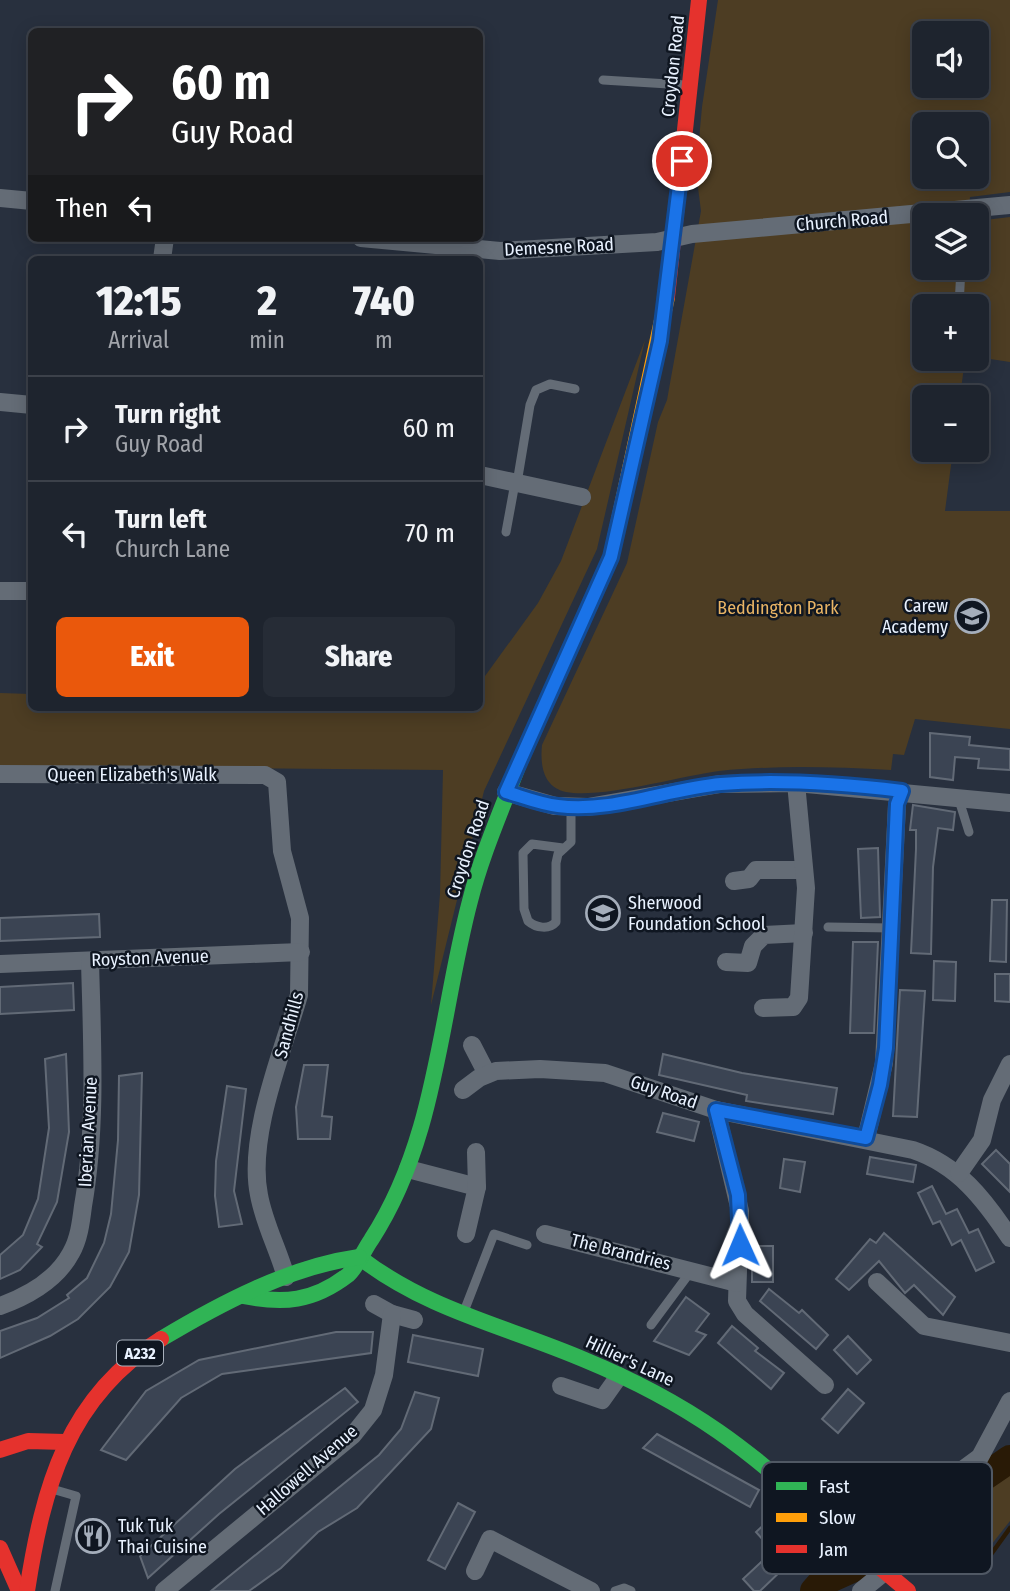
<!DOCTYPE html>
<meta charset="utf-8">
<style>
body{margin:0;font-family:"Fira Sans Condensed",sans-serif;background:#262c36;color:#f1f3f6;height:100vh;display:flex;flex-direction:column;font-size:26px;white-space:nowrap}
*{box-sizing:border-box;margin:0}
p{font-size:23px;color:#a1a4aa}
.icon{flex:none;width:38px;height:38px;fill:none;stroke:currentColor;stroke-width:2;stroke-linecap:round;stroke-linejoin:round}
.map{position:relative;flex:1;overflow:hidden}
.panel{position:absolute;left:28px;top:256px;width:455px;height:455px;display:flex;flex-direction:column;background:#1e242e;border-radius:10px;box-shadow:0 4px 18px #0003,0 0 0 2px #3c414a}
.panel>*{flex:none}
.guide{position:absolute;left:28px;top:28px;width:455px;height:214px;border-radius:10px;box-shadow:0 4px 18px #0003,0 0 0 2px #3c414a;background:#202124;color:#fff;overflow:hidden}
.buttons{position:absolute;left:912px;top:21px;display:grid;gap:14px}
.buttons a{display:grid;place-items:center;width:77px;height:77px;border-radius:10px;background:#1e242e;box-shadow:0 4px 18px #0003,0 0 0 2px #3c414a;font-size:35px}
.pin{position:absolute;display:grid;place-items:center;width:60px;height:60px;color:#fff;margin:-30px;border:4px solid #fff;border-radius:50%;box-shadow:0 2px 7px #0007}
.me{position:absolute;width:77px;margin:-38px;rotate:359deg;stroke-linejoin:round;filter:drop-shadow(0 0 5px #0008)}
.turn{display:flex;align-items:center;gap:24px;height:147px;padding:0 28px;font-size:32px}
.turn .icon{width:91px;height:91px;stroke-width:2.5}
.turn b{display:block;font-size:49px;line-height:60px}
.then{display:flex;align-items:center;height:66px;padding:0 28px;background:#0003;gap:14px;font-size:26px}
.eta{display:flex;justify-content:space-evenly;align-items:center;height:119px;text-align:center}
.eta b{font-size:42px;font-weight:800;line-height:49px}
.button{display:flex;gap:14px;margin-top:auto;padding:14px 28px}
.button a{flex:1;height:80px;border-radius:10px;background:#ea580c;color:#fff;font-size:28px;font-weight:800;line-height:80px;text-align:center}
.button a+a{background:#262c36;color:#f1f3f6}
ul{padding:0;list-style:none}
li{display:flex;align-items:center;gap:21px;height:105px;padding:0 28px;border-top:2px solid #3c414a}
li div{flex:1}
li b{display:block;font-size:26px}
li em{font-style:normal}
.map>svg:first-child{display:block}
.green{fill:#4d3d23;fill-rule:evenodd}
.lines{fill:none;stroke-linecap:round;stroke-linejoin:round}
.stream{stroke:#291a06;stroke-width:4.5}
.river{stroke:#291a06;stroke-width:28}
.building{fill:#3b4453;stroke:#626a76;stroke-width:2}
.lane{stroke:#646c76;stroke-width:9}
.street{stroke:#646c76;stroke-width:18}
.fast{stroke:#30b455;stroke-width:16}
.slow{stroke:#ff9f0a;stroke-width:16}
.jam{stroke:#e5322d;stroke-width:16}
.route-casing{stroke:#114b97;stroke-width:18}
.route{stroke:#1a73e8;stroke-width:12}
.labels{text-anchor:middle;stroke-width:5;stroke-linejoin:round;paint-order:stroke}
.shield{fill:#0f1621;stroke:#a8b0bc;stroke-width:2}
.shield-label{font-size:16px;font-weight:bold;fill:#e9f2ff}
.street-label{font-size:18px;fill:#e9f2ff;stroke:#0f1621}
.poi-label{font-size:18px;fill:#e9f2ff;stroke:#0f1621;text-anchor:start}
.park-label{font-size:18px;fill:#eab565;stroke:#0f1621}
.key{fill:#0f1621;stroke:#505864;stroke-width:2}
.key-label{font-size:19px;fill:#e9f2ff}
</style>
<div class="map">
<svg width="1010" height="1591" viewBox="0 0 1010 1591">
<rect width="100%" height="100%" fill="#28303e"/>
<!-- green -->
<g class="green">
<path d="M718 0H1010V192L970 197 968 215H924V268H976L977 221 1010 217V362L977 357 976 306H924V359H965L960 397H924V450H953L945 511H1010V729L915 719 904 755 893 754 891 770C833 767 777 765 719 771 681 776 600 799 566 792 543 787 540 765 542 745L627 563 658 422 667 400 701 211 696 172 702 107ZM924 33H976V86H924ZM924 124H976V177H924Z"/>
<path d="M645 340 597 549 484 791 431 1005 440 894 443 770 0 766V693L31 694 32 707H480V683L538 603 561 561Z"/>
<path d="M1010 1465V1521L972 1569C953 1559 944 1561 928 1574L898 1558 973 1490Z"/>
</g>
<g class="lines">
<!-- stream -->
<path class="stream" d="M979 1571 1010 1528"/>
<!-- river -->
<path class="river" d="M814 1591 821 1583 896 1549 956 1496 1010 1459"/>
</g>
<!-- building -->
<g class="building">
<path d="M930 733 970 737 969 745 1010 749V770L978 768 979 759 955 757 953 780 930 777Z"/>
<path d="M913 805 955 812 953 830 938 828 933 867 931 954 911 953 916 849V830H910Z"/>
<path d="M878 848 880 917 861 918 858 849Z"/>
<path d="M992 900H1007L1006 962 990 961Z"/>
<path d="M99 914 100 937 0 941V918Z"/>
<path d="M853 942H878L874 1033H850Z"/>
<path d="M934 961 956 962 955 1001 933 1000Z"/>
<path d="M995 974H1010V1002L995 1001Z"/>
<path d="M73 983 74 1010 0 1014V987Z"/>
<path d="M900 990 925 991 917 1117 893 1116Z"/>
<path d="M66 1054 69 1132 57 1202 37 1244 42 1247 20 1270 0 1279V1255L23 1235 38 1199 49 1128 45 1059Z"/>
<path d="M663 1054 742 1073 837 1088 833 1114 746 1101 747 1095 659 1075Z"/>
<path d="M304 1065H328L322 1116 332 1117 330 1139H298L296 1107Z"/>
<path d="M142 1073 139 1195 129 1252 110 1287 78 1319 50 1336 0 1358V1331L37 1318 69 1298 67 1295 87 1278 104 1243 111 1214 118 1140 119 1076Z"/>
<path d="M227 1086 246 1089 234 1191 242 1224 219 1227 215 1196 216 1161Z"/>
<path d="M663 1113 699 1122 694 1141 657 1132Z"/>
<path d="M996 1150 1010 1164V1192L982 1164Z"/>
<path d="M870 1157 916 1165 913 1182 867 1174Z"/>
<path d="M784 1159 805 1162 800 1192 780 1188Z"/>
<path d="M932 1186 946 1214 957 1209 969 1233 978 1229 994 1262 976 1271 961 1240 952 1245 940 1221 933 1224 918 1193Z"/>
<path d="M884 1233 955 1297 943 1315 914 1285 905 1293 879 1261 849 1290 836 1279 870 1239 876 1243Z"/>
<rect x="752" y="1246" width="21" height="36"/>
<path d="M769 1289 799 1313 802 1310 828 1335 816 1349 760 1301Z"/>
<path d="M686 1297 709 1314 696 1331 706 1335 689 1355 654 1341Z"/>
<path d="M732 1326 758 1348 755 1351 784 1373 771 1389 718 1343Z"/>
<path d="M336 1332H373L371 1353 222 1374 181 1398 126 1460 101 1450 146 1391 199 1360Z"/>
<path d="M413 1335 483 1349 478 1376 408 1362Z"/>
<path d="M848 1336 871 1360 857 1374 834 1350Z"/>
<path d="M345 1388 358 1402 219 1514 148 1578 140 1556 235 1469Z"/>
<path d="M848 1389 864 1403 838 1433 822 1419Z"/>
<path d="M415 1392 439 1398 431 1429 357 1508 318 1532 281 1568 249 1591H211L379 1455 401 1429Z"/>
<path d="M657 1434 759 1490 750 1507 643 1448Z"/>
<path d="M458 1503 475 1512 445 1569 428 1560Z"/>
<path d="M770 1519 807 1560 793 1573 786 1566 760 1591H754L743 1579 773 1551 756 1532Z"/>
</g>
<g class="lines">
<!-- lane -->
<g class="lane">
<path d="M603 80 685 85"/>
<path d="M959 306 961 268"/>
<path d="M957 364V359"/>
<path d="M517 483 530 405 536 390 550 384 575 389"/>
<path d="M506 532 515 483"/>
<path d="M959 800 969 832"/>
<path d="M563 848 532 844 523 853 524 909 528 921C536 928 549 930 556 922V863L558 854 571 842V807"/>
<path d="M828 927 892 928"/>
<path d="M463 1314 494 1234 527 1245"/>
<path d="M651 1325 691 1271"/>
<path d="M52 1489 76 1496 55 1591"/>
<path d="M615 1591 624 1588 631 1591"/>
</g>
<!-- street -->
<g class="street">
<path d="M0 198 32 201"/>
<path d="M361 238 500 251 657 242 692 234 1010 205"/>
<path d="M162 259 165 238"/>
<path d="M0 402 32 405"/>
<path d="M480 475 582 497"/>
<path d="M0 591H32"/>
<path d="M0 774 265 775 277 782 282 851 300 918 299 995C283 1051 247 1136 259 1195 264 1223 278 1249 286 1277"/>
<path d="M506 792 555 806 588 807 720 784 796 783 1010 803"/>
<path d="M734 881 749 879 756 870H804"/>
<path d="M726 962 748 963 753 946 764 935 804 933"/>
<path d="M0 964 301 952"/>
<path d="M763 1008 793 1007 799 998 806 888 796 783"/>
<path d="M472 1045 487 1074"/>
<path d="M463 1090 479 1078 496 1071 540 1069 605 1073 716 1110 913 1150C958 1165 984 1199 1010 1238"/>
<path d="M716 1110 740 1211 737 1301 745 1314 825 1385"/>
<path d="M866 1138 884 1063 897 805"/>
<path d="M408 1169 477 1187"/>
<path d="M959 1173 982 1140 992 1100 1010 1064"/>
<path d="M466 1234 477 1187 476 1152"/>
<path d="M545 1234 737 1283"/>
<path d="M877 1282 924 1326 1010 1343"/>
<path d="M374 1304 392 1314 414 1320"/>
<path d="M0 1306C28 1296 57 1279 71 1253 79 1239 81 1222 83 1206 97 1126 92 1042 90 961"/>
<path d="M561 1386 602 1400 619 1376"/>
<path d="M856 1548 980 1457 1010 1401"/>
<path d="M475 1571 490 1539 591 1591"/>
<path d="M164 1591 353 1435 373 1410 384 1375 392 1314"/>
<path d="M861 1591 883 1573"/>
</g>
<!-- fast -->
<g class="fast">
<path d="M359 1257C429 1311 506 1326 585 1360 689 1403 753 1451 833 1528"/>
<path d="M243 1296C283 1304 313 1302 348 1275 357 1267 364 1250 371 1240 437 1139 440 1014 470 901 482 853 503 807 520 761"/>
<path d="M161 1339C221 1303 289 1267 359 1257"/>
</g>
<!-- slow -->
<path class="slow" d="M520 761 611 557 667 297"/>
<!-- jam -->
<g class="jam">
<path d="M667 297 699 0"/>
<path d="M0 1450 28 1441 65 1442"/>
<path d="M833 1528 908 1591"/>
<path d="M0 1548 19 1591"/>
<path d="M27 1591C43 1488 67 1397 161 1339"/>
</g>
</g>
<g class="lines">
<!-- route casing -->
<g class="route-casing">
<path id="route" d="M682 161 660 341 611 557 506 792C523 797 540 804 558 806 612 813 667 789 721 784 781 779 843 784 902 791L897 804 886 1048 880 1085 866 1138 716 1110 738 1195 740 1245"/>
</g>
<!-- route -->
<use href="#route" class="route"/>
</g>
<!-- icons -->
<defs>
<g id="school-ring" transform="scale(1.75)"><circle r="9.5" fill="#0f1621" stroke="#a5aebb" stroke-width="1.5"/><path d="M0-5L7-2L0 1L-7-2ZM-4 1L0 2.5L4 1V4Q0 6-4 4Z" fill="#a5aebb"/></g>
<g id="restaurant-ring" transform="scale(1.75)"><circle r="9.5" fill="#0f1621" stroke="#a5aebb" stroke-width="1.5"/><path d="M-5-6h1v4h1v-4h1v4h1v-4h1v5L-1.5 .5V6h-2V.5L-5-1ZM5-6V6H3V1.5H1.5Q1.5-4 5-6Z" fill="#a5aebb"/></g>
</defs>
<g fill-rule="evenodd">
<use href="#school-ring" x="972" y="616"/>
<use href="#school-ring" x="603" y="913"/>
<use href="#restaurant-ring" x="93" y="1536"/>
</g>
<g class="labels">
<!-- shield labels -->
<rect class="shield" x="117" y="1340.5" width="46" height="25" rx="5"/>
<g class="shield-label">
<text x="140" y="1359">A232</text>
</g>
<!-- street labels -->
<g class="street-label">
<text transform="translate(673 66) rotate(-84)" y="6">Croydon Road</text>
<text transform="translate(842 221) rotate(-5)" y="6">Church Road</text>
<text transform="translate(559 247) rotate(-3)" y="6">Demesne Road</text>
<text x="132" y="781">Queen Elizabeth's Walk</text>
<text transform="translate(468 849) rotate(-72)" y="6">Croydon Road</text>
<text transform="translate(150 958) rotate(-2)" y="6">Royston Avenue</text>
<text transform="translate(289 1025) rotate(-75)" y="6">Sandhills</text>
<text transform="translate(664 1092) rotate(19)" y="6">Guy Road</text>
<text transform="translate(88 1132) rotate(-87)" y="6">Iberian Avenue</text>
<text transform="translate(621 1252) rotate(14)" y="6">The Brandries</text>
<text transform="translate(630 1361) rotate(25)" y="6">Hillier's Lane</text>
<text transform="translate(307 1470) rotate(-41)" y="6">Hallowell Avenue</text>
</g>
<!-- poi labels -->
<g class="poi-label">
<text x="948" y="612" text-anchor="end">Carew<tspan x="948" dy="21">Academy</tspan></text>
<text x="628" y="909">Sherwood<tspan x="628" dy="21">Foundation School</tspan></text>
<text x="118" y="1532">Tuk Tuk<tspan x="118" dy="21">Thai Cuisine</tspan></text>
</g>
<!-- park labels -->
<g class="park-label">
<text x="778" y="614">Beddington Park</text>
</g>
</g>
<!-- legend -->
<rect x="762" y="1462" width="230" height="112" rx="10" class="key"/>
<rect x="776" y="1482" width="31" height="8" fill="#30b455"/>
<rect x="776" y="1513" width="31" height="9" fill="#ff9f0a"/>
<rect x="776" y="1545" width="31" height="8" fill="#e5322d"/>
<g class="key-label">
<text x="819" y="1493">Fast</text>
<text x="819" y="1524">Slow</text>
<text x="819" y="1556">Jam</text>
</g>
</svg>
<div class="buttons">
<a><svg class="icon" aria-label="sound" viewBox="0 0 24 24"><path d="M4 9h4l5-4v14l-5-4H4zM17 9q2 3 0 6"/></svg></a>
<a><svg class="icon" aria-label="search" viewBox="0 0 24 24"><circle cx="10" cy="10" r="6"/><path d="M15 15l6 6"/></svg></a>
<a><svg class="icon" aria-label="layers" viewBox="0 0 24 24"><path d="M12 4l9 5-9 5-9-5zM3 14l9 5 9-5"/></svg></a>
<a>+</a>
<a>−</a>
</div>
<div class="pin" style="left:682px;top:161px;background:#d93025"><svg class="icon" aria-label="arrive" viewBox="0 0 24 24"><path d="M6 21V4h12l-3 4 3 4H6"/></svg></div>
<svg class="me" style="left:740px;top:1245px" viewBox="-20 -20 40 40"><path d="M0-17L14 15 0 8-14 15z" fill="#1a73e8" stroke="#fff" stroke-width="4"/></svg>
<div class="guide">
<div class="turn"><svg class="icon" aria-label="right" viewBox="0 0 24 24"><path d="M7 20v-9h11M14 6l5 5-5 5"/></svg><div><b>60 m</b>Guy Road</div></div>
<div class="then">Then<svg class="icon" aria-label="left" viewBox="0 0 24 24"><path d="M17 20v-9H6M10 6l-5 5 5 5"/></svg></div>
</div>
<section class="panel">
<div class="eta">
<div><b>12:15</b><p>Arrival</p></div>
<div><b>2</b><p>min</p></div>
<div><b>740</b><p>m</p></div>
</div>
<ul>
<li><svg class="icon" aria-label="right" viewBox="0 0 24 24"><path d="M7 20v-9h11M14 6l5 5-5 5"/></svg><div><b>Turn right</b><p>Guy Road</p></div><em>60 m</em></li>
<li><svg class="icon" aria-label="left" viewBox="0 0 24 24"><path d="M17 20v-9H6M10 6l-5 5 5 5"/></svg><div><b>Turn left</b><p>Church Lane</p></div><em>70 m</em></li>
</ul>
<div class="button"><a>Exit</a><a>Share</a></div>
</section>
</div>
